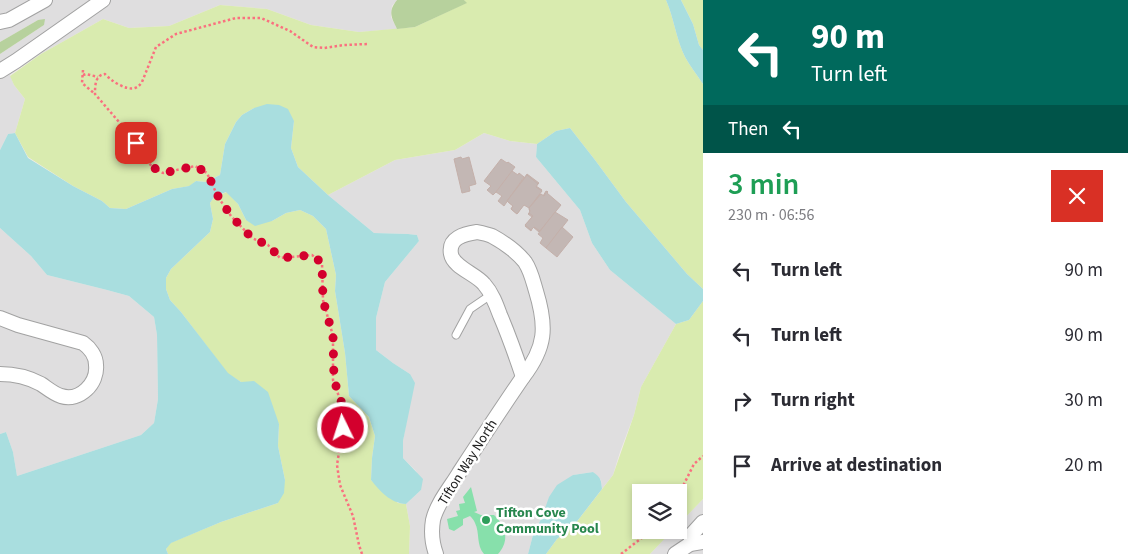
<!DOCTYPE html>
<meta charset="utf-8">
<style>
body{margin:0;font-family:"Source Sans 3",sans-serif;background:#f7f7f7;color:#2b2b33;height:100vh;display:flex;flex-direction:column;font-size:19px;white-space:nowrap}
*{box-sizing:border-box;margin:0}
p{font-size:16px;color:#7c7c81}
.icon{flex:none;width:28px;height:28px;fill:none;stroke:currentColor;stroke-width:2;stroke-linecap:round;stroke-linejoin:round}
.map{position:relative;flex:1;overflow:hidden}
.panel{display:flex;flex-direction:column;background:#fff;width:425px}
.panel>*{flex:none}
.guide{background:#00695c;color:#fff;overflow:hidden}
.tools{position:absolute;left:632px;top:484px;display:grid;gap:10px}
.tools a{display:grid;place-items:center;width:55px;height:55px;border-radius:0px;background:#fff;box-shadow:0 2px 8px #0003;font-size:25px}
.pin{position:absolute;display:grid;place-items:center;width:42px;height:42px;color:#fff;margin:-21px;border-radius:10px;box-shadow:0 2px 8px #0006}
.me{position:absolute;width:55px;margin:-28px;rotate:356deg;stroke-linejoin:round;filter:drop-shadow(0 0 4px #0008)}
.turn{display:flex;align-items:center;gap:18px;height:105px;padding:0 25px;font-size:22px}
.turn .icon{width:65px;height:65px;stroke-width:2.5}
.turn b{display:block;font-size:35px;line-height:42px}
.then{display:flex;align-items:center;height:48px;padding:0 25px;background:#0003;gap:10px;font-size:19px}
.round{display:grid;place-items:center;flex:none;width:52px;height:52px;border-radius:0px;background:#f7f7f7}
.summary{display:flex;align-items:center;justify-content:space-between;height:85px;padding:0 25px}
h1{font-size:30px;font-weight:600;line-height:38px;color:#1e9e55}
ul{padding:0;list-style:none}
li{display:flex;align-items:center;gap:15px;height:65px;padding:0 25px}
li div{flex:1}
li b{display:block;font-size:19px}
li em{font-style:normal}
main{display:flex;flex:1;min-height:0}
.map>svg:first-child{display:block}
.residential{fill:#dfdedf}
.grass{fill:#d9ebaf}
.forest{fill:#b7d19d}
.pitch{fill:#87e0ab}
.water{fill:#a9dedf}
.building{fill:#c3b7b4;stroke:#c4b0aa}
.lines{fill:none;stroke-linecap:round;stroke-linejoin:round}
.service-casing{stroke:#a2a2a2;stroke-width:9}
.minor-casing{stroke:#a2a2a2;stroke-width:16}
.path{stroke:#fa707f;stroke-width:2.5;stroke-dasharray:2.5 2.5;stroke-linecap:butt}
.service{stroke:#fff;stroke-width:7}
.minor{stroke:#fff;stroke-width:14}
.route{stroke:#d3002d;stroke-width:9;stroke-dasharray:0 16.2}
.leisure-dot{fill:#2e9e5b;stroke:#fff;stroke-width:2}
.labels{text-anchor:middle;stroke-width:5;stroke-linejoin:round;paint-order:stroke}
.street-label{font-size:14px;fill:#212121;stroke:#fff}
.leisure-label{font-size:14px;font-weight:bold;fill:#27864d;stroke:#fff;text-anchor:start}
</style>
<main>
<div class="map">
<svg width="703" height="554" viewBox="0 0 703 554">
<rect width="100%" height="100%" fill="#f2ece8"/>
<!-- residential -->
<g class="residential">
<path d="M0 0H397L392 6 391 17 397 29 359 32 311 25 267 9 220 5 169 26 129 28 103 19 41 54 10 75 14 85 25 99 15 133 8 134 0 150V54L44 25 38 20 0 42Z"/>
<path d="M484 133 510 141 537 144 536 157 580 210 592 243 610 270 676 324 641 387 634 415 620 452 613 475 602 489 601 480 593 472 573 475 542 517 533 535 528 554H409L410 526 406 504 421 490 416 471 403 458V441L407 419 410 374 393 363 376 350V318L385 282 419 241 417 235 408 234 374 233 328 195 395 160 455 150Z"/>
<path d="M0 228 31 256 47 275 107 290 129 296 154 317 157 335 158 399 154 423 141 435 17 476 13 452 6 432 0 434Z"/>
<path d="M703 499V554H650L673 530H679V524Z"/>
</g>
<!-- grass -->
<g class="grass">
<path d="M464 0H666C674 18 676 39 685 57 690 66 697 75 703 84V289L687 274 626 202 595 160 570 128 556 131 537 144 510 141 484 133 455 150 395 160 328 195 298 167 291 148 294 121 254 108 242 115 236 122 225 144 220 175 206 182 196 181 190 186 172 189 126 209 110 208 102 201 73 186 28 157 15 133 25 99 14 85 10 76 41 54 103 19 129 28 169 26 220 5 267 9 311 25 359 32 415 27 466 3Z"/>
<path d="M681 0H703V50L699 45 693 24Z"/>
<path d="M227 192 238 204 246 220 272 221 286 213 300 210 313 216 326 229 336 275 335 291 345 353 349 396 369 417 375 436 372 458 371 480 398 503 406 504 410 526 409 554H168L166 549 170 543 221 522 278 503 285 480 278 446 279 424 241 382 228 374 181 312 170 300 166 289V278L171 269 210 232 213 219 210 203 214 197Z"/>
<path d="M703 301V499L679 524V492H641V530H673L650 554H546L557 539 575 524 613 475 634 415 641 387 676 324 689 320Z"/>
</g>
<!-- forest -->
<g class="forest">
<path d="M397 0H464L467 3 415 27 397 29C391 17 388 11 397 0Z"/>
<path d="M45 19 44 25 0 54V42L38 20Z"/>
</g>
<!-- pitch -->
<path class="pitch" d="M471 487 477 511 474 512 481 515H494C506 526 510 541 498 554H484C476 545 480 533 475 523 474 520 472 518 470 516L463 519V525L454 531 449 529 447 519 458 516 456 511 460 510 459 504 465 503 463 497Z"/>
<!-- water -->
<g class="water">
<path d="M666 0H681L693 24 699 45 703 50V84C697 75 690 66 685 57 676 39 674 18 666 0Z"/>
<path d="M267 104 279 105 288 109 294 121 291 148 298 167 328 195 374 233 408 234 417 235 419 241 385 282 376 318V350L393 363 410 374 415 383 403 441V458L423 479 421 490 406 504C390 503 380 491 371 480L372 458 375 436 369 417 349 396 345 353 335 291 336 275 326 229 313 216 300 210 286 213 272 221 255 226 246 220 238 204 226 192 214 197 210 203 213 219 210 232 171 269 166 278V289L170 300 181 312 228 373 241 382 254 381 268 392 279 424 278 446 285 480 284 493 278 503 221 522 171 543 166 549 168 554H0V434L6 432 13 452 17 476 141 435 154 423 158 399 157 335 154 317 129 296 107 290 47 275 31 256 0 228V150L8 134 15 133 28 158 73 186 102 201 110 208 126 209 172 189 189 186 196 181 206 182 220 175 225 144 236 122 242 115 254 108Z"/>
<path d="M570 128 595 160 626 202 687 274 703 289V301L689 320 676 324 610 270 592 243 580 210 536 157 537 144 556 131Z"/>
<path d="M593 472C601 478 601 479 602 489L575 524 557 539 546 554H528L533 535 542 517 549 497 557 485 573 475Z"/>
</g>
<!-- building -->
<g class="building">
<path d="M461 157 462 159 469 157 476 184 469 186 470 191 462 193 454 159Z"/>
<path d="M501 159 507 163 508 162 515 167 496 192 493 195 487 190 491 186 484 181Z"/>
<path d="M512 171 518 175 519 173 524 177 504 206 498 201 502 196 496 192Z"/>
<path d="M527 174 539 183 536 186 542 190 529 207 524 204 517 214 511 209 513 206 507 201Z"/>
<path d="M527 175 538 184 536 187 542 191 529 208 524 205 517 214 511 209 513 206 507 201Z"/>
<path d="M546 191 548 192 546 194 560 205 539 232 533 227 531 231 525 226 532 217 528 214 530 212 529 209 540 194 543 196Z"/>
<path d="M547 191 548 192 547 193 561 205 540 231 534 227 531 230 525 225 533 216 529 213 530 211 529 208 541 194 544 196Z"/>
<path d="M555 212 568 220 546 248 540 243 543 238 538 234Z"/>
<path d="M562 227 573 237 557 257 546 248Z"/>
</g>
<g class="lines">
<!-- service casing -->
<g class="service-casing">
<path id="service" d="M456 335 470 309 492 294"/>
</g>
<!-- minor casing -->
<g class="minor-casing">
<g id="minor">
<path d="M0 22 9 20 45 0"/>
<path d="M0 71 16 61 103 0"/>
<path d="M477 232C482 233 487 234 492 236 503 242 517 252 525 262 531 271 533 281 536 291 547 327 546 347 523 377 516 356 509 336 500 315 496 304 492 293 484 284 476 274 453 267 451 254 448 238 464 234 477 232Z"/>
<path d="M0 318 18 325 83 343C90 348 96 356 96 365 98 383 80 402 61 396 54 394 47 388 41 384 28 377 15 374 0 374"/>
<path d="M690 544 693 533 703 522"/>
<path d="M436 554C432 543 431 532 433 520 437 503 450 488 459 473 480 441 501 409 523 377"/>
<path d="M675 554 690 544 703 542"/>
</g>
</g>
<!-- path -->
<g class="path">
<path d="M83 70 82 83 95 94"/>
<path d="M83 75 86 74 98 77"/>
<path d="M679 494 694 464 703 456"/>
<path d="M362 554 359 545 353 516 340 485 337 465 341 440 346 416 333 380V336L323 300 322 263 312 255 280 258 268 245 252 238 231 216 218 197 207 173 195 166 163 173 152 167 125 129 95 94C95 86 95 75 105 74 110 80 126 91 135 88 138 87 140 85 142 82L156 47 176 34 236 18H261L290 31 313 47 324 48 344 45 368 44"/>
<path d="M621 554 643 537 648 530"/>
</g>
<!-- service -->
<use href="#service" class="service"/>
<!-- minor -->
<use href="#minor" class="minor"/>
</g>
<g class="lines">
<!-- route -->
<path class="route" d="M136 143 152 167 164 173 195 166 207 173 218 196 231 216 252 238 268 245 280 258 312 255 322 263 323 300 333 336 334 380 346 416 343 428"/>
</g>
<!-- markers -->
<circle class="leisure-dot" cx="486" cy="520" r="5"/>
<g class="labels">
<!-- street labels -->
<g class="street-label">
<text transform="translate(467 462) rotate(-58)" y="5">Tifton Way North</text>
</g>
<!-- leisure labels -->
<g class="leisure-label">
<text x="496" y="517">Tifton Cove<tspan x="496" dy="16">Community Pool</tspan></text>
</g>
</g>
</svg>
<div class="tools">
<a><svg class="icon" aria-label="layers" viewBox="0 0 24 24"><path d="M12 4l9 5-9 5-9-5zM3 14l9 5 9-5"/></svg></a>
</div>
<div class="pin" style="left:136px;top:143px;background:#d93025"><svg class="icon" aria-label="arrive" viewBox="0 0 24 24"><path d="M6 21V4h12l-3 4 3 4H6"/></svg></div>
<svg class="me" style="left:343px;top:428px" viewBox="-20 -20 40 40"><circle r="17" fill="#d3002d" stroke="#fff" stroke-width="3"/><path d="M0-11L8 9 0 5-8 9z" fill="#fff"/></svg>
</div>
<section class="panel">
<div class="guide">
<div class="turn"><svg class="icon" aria-label="left" viewBox="0 0 24 24"><path d="M17 20v-9H6M10 6l-5 5 5 5"/></svg><div><b>90 m</b>Turn left</div></div>
<div class="then">Then<svg class="icon" aria-label="left" viewBox="0 0 24 24"><path d="M17 20v-9H6M10 6l-5 5 5 5"/></svg></div>
</div>
<div class="summary"><div><h1>3 min</h1><p>230 m · 06:56</p></div><a class="round" style="background:#d93025;color:#fff"><svg class="icon" aria-label="close" viewBox="0 0 24 24"><path d="M6 6l12 12M18 6L6 18"/></svg></a></div>
<ul>
<li><svg class="icon" aria-label="left" viewBox="0 0 24 24"><path d="M17 20v-9H6M10 6l-5 5 5 5"/></svg><div><b>Turn left</b></div><em>90 m</em></li>
<li><svg class="icon" aria-label="left" viewBox="0 0 24 24"><path d="M17 20v-9H6M10 6l-5 5 5 5"/></svg><div><b>Turn left</b></div><em>90 m</em></li>
<li><svg class="icon" aria-label="right" viewBox="0 0 24 24"><path d="M7 20v-9h11M14 6l5 5-5 5"/></svg><div><b>Turn right</b></div><em>30 m</em></li>
<li><svg class="icon" aria-label="arrive" viewBox="0 0 24 24"><path d="M6 21V4h12l-3 4 3 4H6"/></svg><div><b>Arrive at destination</b></div><em>20 m</em></li>
</ul>
</section>
</main>
